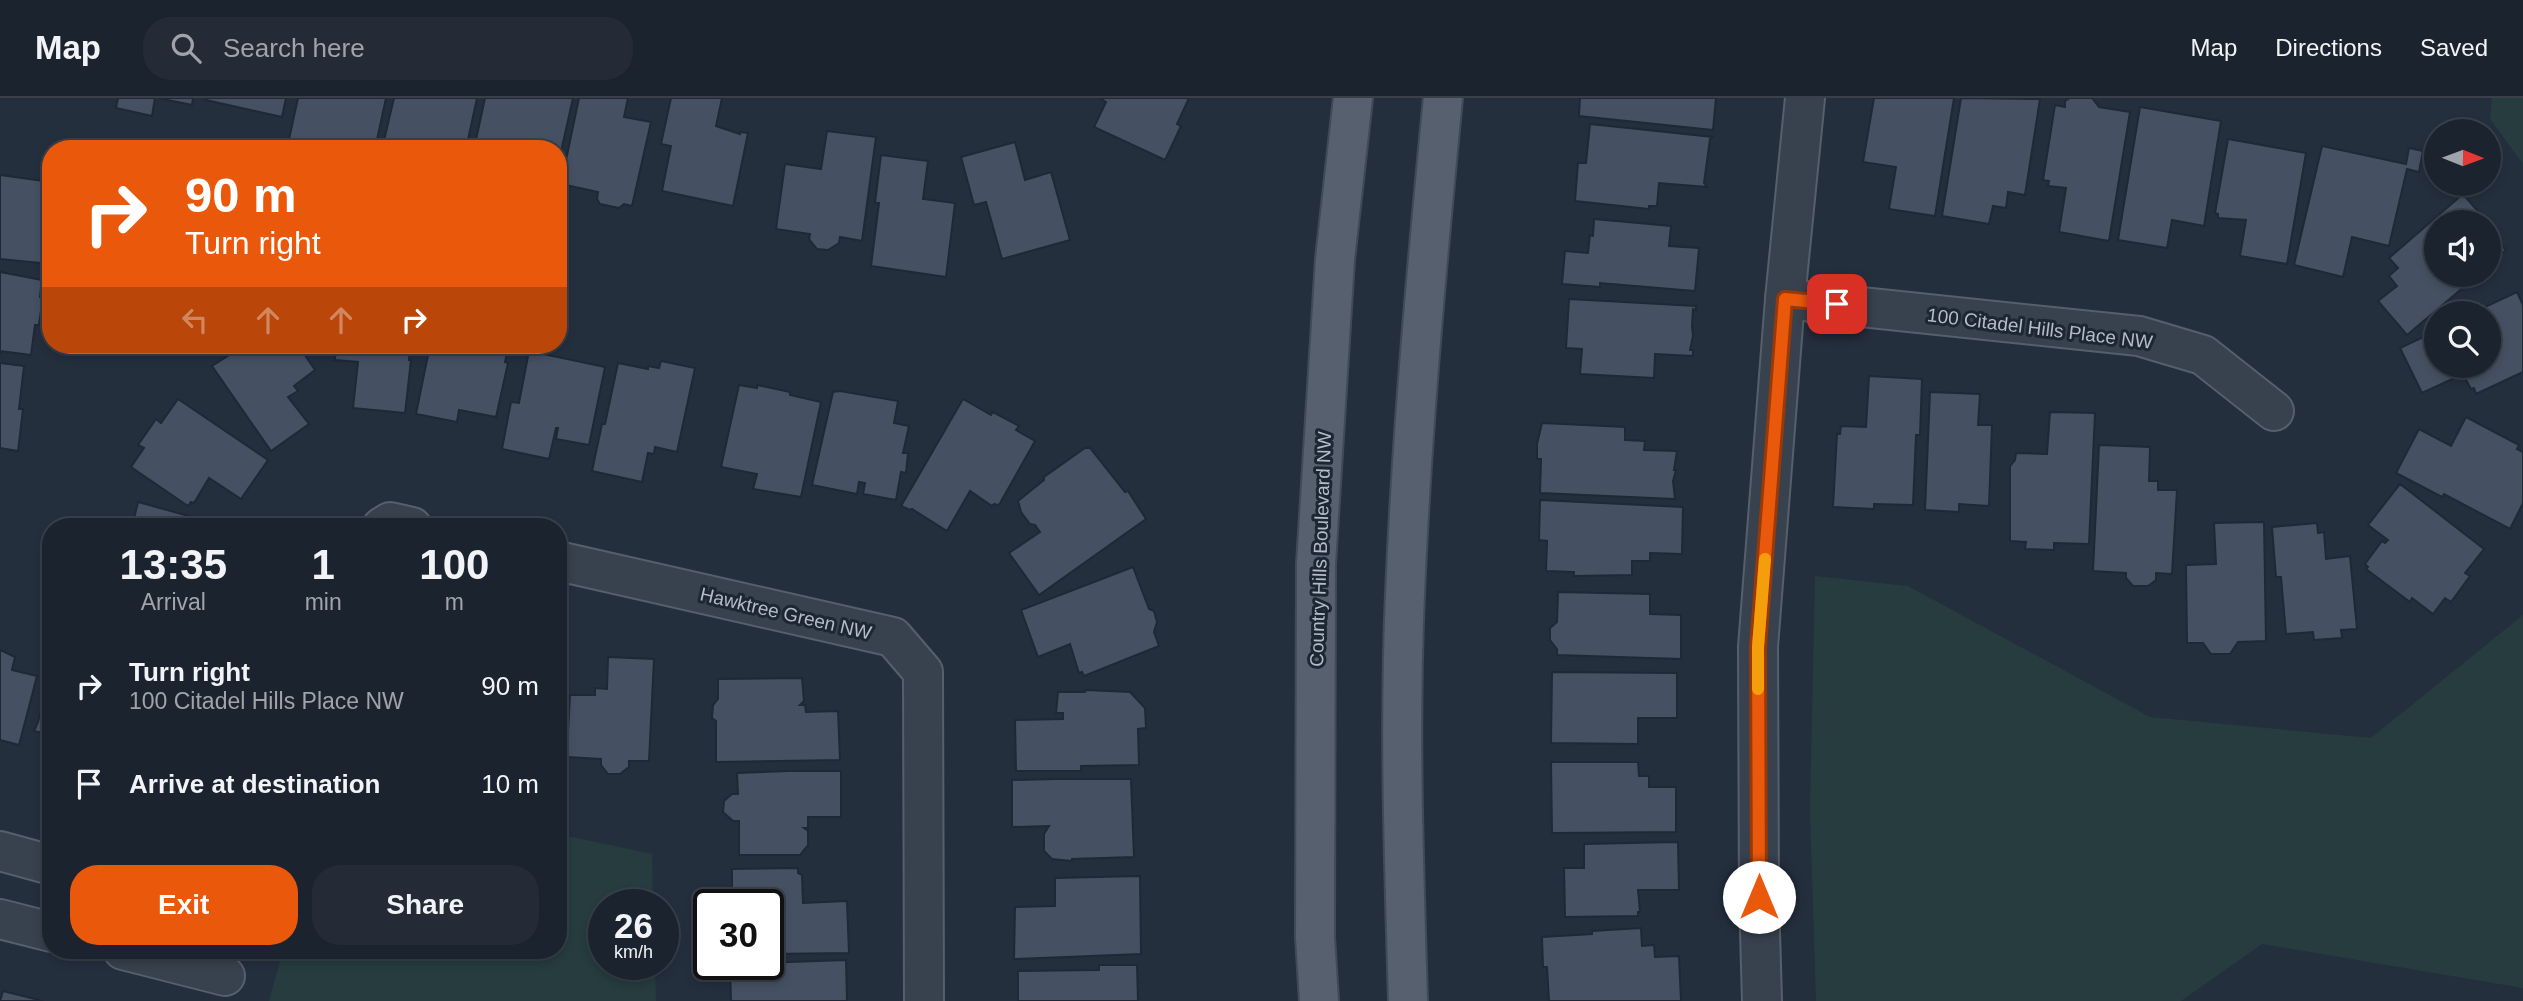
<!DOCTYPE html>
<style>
body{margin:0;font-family:Helvetica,sans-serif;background:#242b36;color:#f1f3f6;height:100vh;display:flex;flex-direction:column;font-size:26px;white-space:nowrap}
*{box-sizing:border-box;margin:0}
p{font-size:23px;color:#a0a4aa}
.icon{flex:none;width:38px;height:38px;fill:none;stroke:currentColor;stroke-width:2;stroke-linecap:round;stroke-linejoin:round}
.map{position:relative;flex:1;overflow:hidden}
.panel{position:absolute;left:42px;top:420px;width:525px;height:441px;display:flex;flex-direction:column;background:#1b232e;border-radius:28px;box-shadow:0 4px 10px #0003,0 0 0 2px #39404a}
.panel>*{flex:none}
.guide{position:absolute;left:42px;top:42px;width:525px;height:214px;border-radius:28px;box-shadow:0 4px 10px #0003,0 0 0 2px #39404a;background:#ea580c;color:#fff;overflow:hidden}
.needle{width:46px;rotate:91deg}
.fabs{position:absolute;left:2424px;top:21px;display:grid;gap:14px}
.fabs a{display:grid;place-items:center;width:77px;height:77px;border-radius:50%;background:#1b232e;box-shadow:0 4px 10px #0003,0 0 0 2px #39404a;font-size:35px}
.speed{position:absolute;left:588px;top:791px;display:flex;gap:14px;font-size:35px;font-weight:700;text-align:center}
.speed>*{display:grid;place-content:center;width:91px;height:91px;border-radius:50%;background:#1b232e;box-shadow:0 4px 10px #0003,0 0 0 2px #39404a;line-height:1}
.speed small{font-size:18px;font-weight:400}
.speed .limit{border:4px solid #111;border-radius:10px;background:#fff;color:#111}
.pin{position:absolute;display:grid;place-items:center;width:60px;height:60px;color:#fff;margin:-30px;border-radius:14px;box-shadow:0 4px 10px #0006}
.me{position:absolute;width:77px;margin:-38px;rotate:0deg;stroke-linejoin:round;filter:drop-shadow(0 0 5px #0008)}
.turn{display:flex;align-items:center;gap:24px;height:147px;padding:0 28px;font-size:32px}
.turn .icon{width:91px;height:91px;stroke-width:2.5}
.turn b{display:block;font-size:49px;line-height:60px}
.lanes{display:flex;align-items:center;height:66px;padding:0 28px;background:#0003;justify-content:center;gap:35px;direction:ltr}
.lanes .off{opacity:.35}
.eta{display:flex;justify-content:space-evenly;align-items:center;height:119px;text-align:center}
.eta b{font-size:42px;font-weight:700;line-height:49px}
.primary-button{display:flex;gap:14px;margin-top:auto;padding:14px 28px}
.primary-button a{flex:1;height:80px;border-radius:28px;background:#ea580c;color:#fff;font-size:28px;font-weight:700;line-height:80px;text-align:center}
.primary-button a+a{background:#242b36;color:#f1f3f6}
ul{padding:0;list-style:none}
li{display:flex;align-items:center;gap:21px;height:98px;padding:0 28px}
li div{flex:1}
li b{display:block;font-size:26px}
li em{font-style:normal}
header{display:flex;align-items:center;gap:42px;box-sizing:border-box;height:98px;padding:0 35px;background:#1b232e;border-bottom:2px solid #39404a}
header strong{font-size:33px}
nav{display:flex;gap:38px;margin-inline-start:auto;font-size:24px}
.search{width:490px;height:63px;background:#242b36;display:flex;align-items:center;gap:18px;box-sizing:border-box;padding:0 24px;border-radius:28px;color:#a0a4aa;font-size:26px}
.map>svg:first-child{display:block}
.green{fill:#263c3f}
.building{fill:#455162;stroke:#1f2835;stroke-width:2}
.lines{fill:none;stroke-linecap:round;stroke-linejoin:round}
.minor-casing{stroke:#565f6c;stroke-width:42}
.major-casing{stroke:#414a57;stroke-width:42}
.minor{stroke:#38414e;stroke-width:38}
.major{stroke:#56606e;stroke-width:38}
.route-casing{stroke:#983908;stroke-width:18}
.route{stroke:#ea580c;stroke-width:12}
.slow{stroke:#f59e0b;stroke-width:12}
.labels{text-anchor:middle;stroke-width:6;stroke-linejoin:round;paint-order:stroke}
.street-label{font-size:19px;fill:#b4bcc9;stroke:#1d2633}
</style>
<header>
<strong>Map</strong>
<div class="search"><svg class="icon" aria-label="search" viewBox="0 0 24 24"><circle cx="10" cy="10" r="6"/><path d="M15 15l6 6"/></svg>Search here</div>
<nav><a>Map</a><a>Directions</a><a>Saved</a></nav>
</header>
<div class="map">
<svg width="2523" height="903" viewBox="0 0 2523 903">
<rect width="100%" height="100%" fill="#242f3e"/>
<!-- green -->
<g class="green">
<path d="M2492 0H2523V66L2490 21Z"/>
<path d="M1815 478 1908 488 2150 619 2371 640 2523 517V890L2262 846 2181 903H1816L1810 712Z"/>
<path d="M558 736 652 756 653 807H604V866H655L656 903H269L283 852H558Z"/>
</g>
<!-- building -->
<g class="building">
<path d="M118 0H155L152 18 116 10Z"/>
<path d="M158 0H193L192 7Z"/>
<path d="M207 0H286L282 19 206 2Z"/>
<path d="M298 0H386L375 51H310L288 46Z"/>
<path d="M394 0H477L466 51H382Z"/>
<path d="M485 0H573L558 67V51H474Z"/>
<path d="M579 0H628L624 19 651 24 632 108 624 106 619 110 600 106 597 101 598 94 561 86Z"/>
<path d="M671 0H722L716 28 740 36V34L748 35 733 108 662 93 671 48 661 46Z"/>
<path d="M1100 0H1189L1177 26 1181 28 1165 62 1094 29 1106 4Z"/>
<path d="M1580 0H1716L1713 32 1579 18Z"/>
<path d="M1874 0H1954L1935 118 1889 111 1896 69 1863 64Z"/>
<path d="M1961 0 2040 1 2025 97 2008 94 2006 110 1993 108 1989 126 1942 118Z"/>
<path d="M2070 0H2092L2099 9 2130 14 2109 143 2059 134 2066 90 2048 88 2049 83 2043 82 2055 7 2065 9V3Z"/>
<path d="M2140 9 2221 23 2204 128 2172 122 2167 150 2118 142Z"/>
<path d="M1590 26 1713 39 1710 41 1704 85 1707 89 1659 85 1657 108H1649V111L1575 103 1578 65H1586Z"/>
<path d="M827 33 876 39 862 143 840 139 839 145 828 152 817 151 809 141 810 136 776 131 785 66 821 71Z"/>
<path d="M2228 41 2306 55 2287 166 2240 158 2246 122 2218 120V116L2215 115Z"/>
<path d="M1015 44 1025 82 1051 74 1070 142 1002 161 986 104 974 107 961 59Z"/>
<path d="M2322 48 2406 66 2409 50 2423 53 2419 74 2407 71 2389 148 2352 139 2343 179 2294 167Z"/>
<path d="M881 57 928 63 923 101 955 105 946 179 871 168 879 105H875Z"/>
<path d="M0 77 51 84 41 165 0 161Z"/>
<path d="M2463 96 2482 118 2479 121 2482 124H2436V177H2478L2407 237 2378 203 2397 188 2389 178 2398 170 2389 160Z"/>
<path d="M1594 121 1671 128 1669 148 1699 150 1695 193 1600 185V189L1562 186 1565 153 1588 155 1590 137 1593 138Z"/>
<path d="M2488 132 2506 152 2488 168Z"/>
<path d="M0 174 42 182 40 199H43L39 227H35L31 257 1 253 0 257Z"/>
<path d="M2517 194 2523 207V274L2476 296 2474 290 2471 291 2463 276 2422 295 2400 250 2436 233V268H2488V215H2472Z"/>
<path d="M1569 201 1696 208V212L1693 211 1692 228 1693 238 1690 252H1693V258L1655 256 1654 280 1580 276 1582 251 1566 250Z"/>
<path d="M226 247H298L315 272 294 288 298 293 288 299 309 326 271 353 212 268 229 257Z"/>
<path d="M336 247H410L409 262H411L405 315 353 310 358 264 335 262Z"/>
<path d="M430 247H509L505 264 508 265 496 319 459 312 457 324 416 316Z"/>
<path d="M529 253 605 269 589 347 556 341 558 330H556L549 361 502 351 511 304 519 305Z"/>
<path d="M661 263 695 270 677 354 655 349 654 356 648 355 642 384 592 373 602 326H605L618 265 648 271V268L659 270Z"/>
<path d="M0 265 24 268 19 311H23L18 353 0 350Z"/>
<path d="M1869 278 1922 281 1920 337H1916L1913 407 1874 406V411L1833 409 1837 336H1840L1841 328 1866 329Z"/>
<path d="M739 287 757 290V287L790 294V297L821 304 801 399 753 391 757 376 721 369Z"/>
<path d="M840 293 898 303 894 325 909 328 903 355H908L906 375 901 374 896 402 863 396 865 385 859 384 857 396 812 387 833 294Z"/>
<path d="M1930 294 1980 296 1978 327H1992L1989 408 1959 406V414L1925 412Z"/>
<path d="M178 301 268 362 241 401 209 380 194 405 191 404 188 408 131 369 144 350 138 347 156 321 161 325Z"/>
<path d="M963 301 991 317 993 314 1019 328 1016 332 1035 343 999 407 994 406 992 408 970 393 947 433 912 411 910 412 901 408Z"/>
<path d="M2050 314 2095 315 2089 446 2054 445V452L2025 451 2026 444 2010 443V368L2015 362 2016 355 2047 356Z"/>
<path d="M2466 319 2519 347 2517 351 2523 354V405L2510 431 2444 396 2442 399 2396 375 2419 331 2451 348Z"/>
<path d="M1542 325 1625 329V342L1645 343 1644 352 1677 353 1674 372H1676L1673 383 1675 401 1540 395 1541 361H1537V346Z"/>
<path d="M2099 347 2150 349 2149 383H2158V392H2177L2172 476 2156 475V482L2148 488H2133L2126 480V475L2093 473Z"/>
<path d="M1085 350H1090L1125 394 1128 393 1146 421 1039 497 1009 455 1040 434 1035 427 1030 426 1021 414 1018 403 1044 382V379Z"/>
<path d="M2400 386 2484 451 2465 475 2470 478 2451 504 2445 500 2433 516 2412 500 2410 504 2366 471 2368 469 2365 466 2382 443 2385 445 2388 442 2368 427Z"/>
<path d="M1540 402 1683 409 1682 456 1650 455V463H1632V477L1574 478V474L1546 473 1547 443 1539 442Z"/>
<path d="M138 404 196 420 201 429H132Z"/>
<path d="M2264 424 2266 543 2238 544 2230 556H2211L2203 545H2187L2186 467 2216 466 2214 425Z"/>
<path d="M2317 425 2318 435 2324 434 2326 461 2350 458 2357 531 2341 532 2342 540 2314 542 2313 534 2286 536 2281 479H2276L2272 429Z"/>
<path d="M1133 469 1149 511 1154 513 1157 524 1154 534 1159 548 1084 578 1082 574 1079 575 1070 546 1038 559 1021 512Z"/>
<path d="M1558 494 1650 496V516L1681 517V561L1557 557V551L1550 542V530L1557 524Z"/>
<path d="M0 552 15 559 12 572 37 578 19 647 0 642Z"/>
<path d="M608 559 654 561 649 663H629V669L620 676H608L601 667V661L567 659V649H565L566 633H568L570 597H595V590L607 591Z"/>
<path d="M1552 574 1677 575V620H1638V646L1551 645Z"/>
<path d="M51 575V637L34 633 38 624 45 597H43L46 583H49Z"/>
<path d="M802 580 804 603 800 607H805L806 614 838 613 840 662 716 664V623L712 620 713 607 718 601V581Z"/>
<path d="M1086 592 1130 594 1145 610 1146 630 1138 631 1139 667 1081 668V673H1016L1015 622 1063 621V615H1056L1058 594H1085Z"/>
<path d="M1551 664H1638L1639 678H1649V689H1676V734L1552 735Z"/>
<path d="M788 673H841V719H808V730H804L808 733V747L800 757H739V723H733L723 714 724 703 732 696H738L737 675Z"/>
<path d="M1057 681H1131L1134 759 1072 761V763L1052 761 1044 753V736L1049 728 1012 729V682Z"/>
<path d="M1678 744 1679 792H1638L1640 814H1638V818L1565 819 1564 770H1584V746Z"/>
<path d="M798 770V775L802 777 803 805 847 803 849 855 768 856V807H715V797H732V771Z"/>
<path d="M1140 778 1141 856 1014 861 1015 809 1055 808V780Z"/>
<path d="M1641 830 1642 848 1654 847 1655 859 1679 858 1681 903H1549L1547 869H1543L1542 839 1592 836V833Z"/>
<path d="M846 862 847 903H731L730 866Z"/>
<path d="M1099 867H1137L1138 903H1018V873L1099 872Z"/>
<path d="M3 893 43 903H0Z"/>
</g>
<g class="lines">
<!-- minor casing -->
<g class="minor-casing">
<g id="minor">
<path d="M1785 201 2139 238 2203 257 2274 313"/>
<path d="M382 429 390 424 412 429"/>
<path d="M558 463 893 539 923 574 924 903"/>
<path d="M0 753 51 767"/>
<path d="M0 821 51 834"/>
<path d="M123 852 225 878"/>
<path d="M1762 903 1759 799 1758 549 1785 201 1805 0"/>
</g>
</g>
<!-- major casing -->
<g class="major-casing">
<g id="major">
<path d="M1319 903 1315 839 1316 466 1335 161 1353 0"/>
<path d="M1408 903C1404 767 1399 631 1405 496 1412 330 1427 165 1443 0"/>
</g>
</g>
<!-- minor -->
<use href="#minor" class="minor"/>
<!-- major -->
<use href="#major" class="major"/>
</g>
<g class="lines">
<!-- route casing -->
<g class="route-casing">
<path id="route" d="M1759 799 1758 549 1785 201 1837 206"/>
</g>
<!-- route -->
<use href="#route" class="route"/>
<!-- slow -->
<path class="slow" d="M1758 591V549L1765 461"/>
</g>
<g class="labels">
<!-- street labels -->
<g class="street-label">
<text transform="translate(2040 230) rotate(7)" y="7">100 Citadel Hills Place NW</text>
<text transform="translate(1320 451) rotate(-88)" y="7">Country Hills Boulevard NW</text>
<text transform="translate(786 515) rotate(13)" y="7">Hawktree Green NW</text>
</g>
</g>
</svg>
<div class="fabs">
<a><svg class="needle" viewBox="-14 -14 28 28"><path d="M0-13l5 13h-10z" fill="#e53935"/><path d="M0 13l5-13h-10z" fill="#a0a4aa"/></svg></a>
<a><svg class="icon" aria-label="sound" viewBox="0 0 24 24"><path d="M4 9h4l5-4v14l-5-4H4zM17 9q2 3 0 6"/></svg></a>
<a><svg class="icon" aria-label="search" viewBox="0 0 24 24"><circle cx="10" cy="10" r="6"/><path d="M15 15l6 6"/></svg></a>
</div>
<div class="speed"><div>26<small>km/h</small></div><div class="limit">30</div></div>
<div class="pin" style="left:1837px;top:206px;background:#d93025"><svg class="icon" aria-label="arrive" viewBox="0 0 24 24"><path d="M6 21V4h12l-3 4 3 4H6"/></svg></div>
<svg class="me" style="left:1759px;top:799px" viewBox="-20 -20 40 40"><circle r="19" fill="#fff"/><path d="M0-13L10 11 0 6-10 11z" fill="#ea580c"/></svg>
<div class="guide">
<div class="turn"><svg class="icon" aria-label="right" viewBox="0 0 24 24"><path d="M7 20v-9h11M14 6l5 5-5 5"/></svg><div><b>90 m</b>Turn right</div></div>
<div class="lanes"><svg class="icon off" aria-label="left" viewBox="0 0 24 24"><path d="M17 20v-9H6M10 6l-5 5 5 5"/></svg><svg class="icon off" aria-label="ahead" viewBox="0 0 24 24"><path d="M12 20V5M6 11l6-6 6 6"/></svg><svg class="icon off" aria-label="ahead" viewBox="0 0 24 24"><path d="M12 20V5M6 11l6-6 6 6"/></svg><svg class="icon" aria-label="right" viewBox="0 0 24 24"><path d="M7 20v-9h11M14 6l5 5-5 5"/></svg></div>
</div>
<section class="panel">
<div class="eta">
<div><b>13:35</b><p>Arrival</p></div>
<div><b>1</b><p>min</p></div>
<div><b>100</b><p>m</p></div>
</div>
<ul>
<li><svg class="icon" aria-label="right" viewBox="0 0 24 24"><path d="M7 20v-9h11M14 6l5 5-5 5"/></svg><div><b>Turn right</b><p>100 Citadel Hills Place NW</p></div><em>90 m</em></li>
<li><svg class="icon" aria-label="arrive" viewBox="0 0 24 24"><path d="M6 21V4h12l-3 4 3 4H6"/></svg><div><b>Arrive at destination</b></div><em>10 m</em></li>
</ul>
<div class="primary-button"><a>Exit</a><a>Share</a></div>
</section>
</div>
